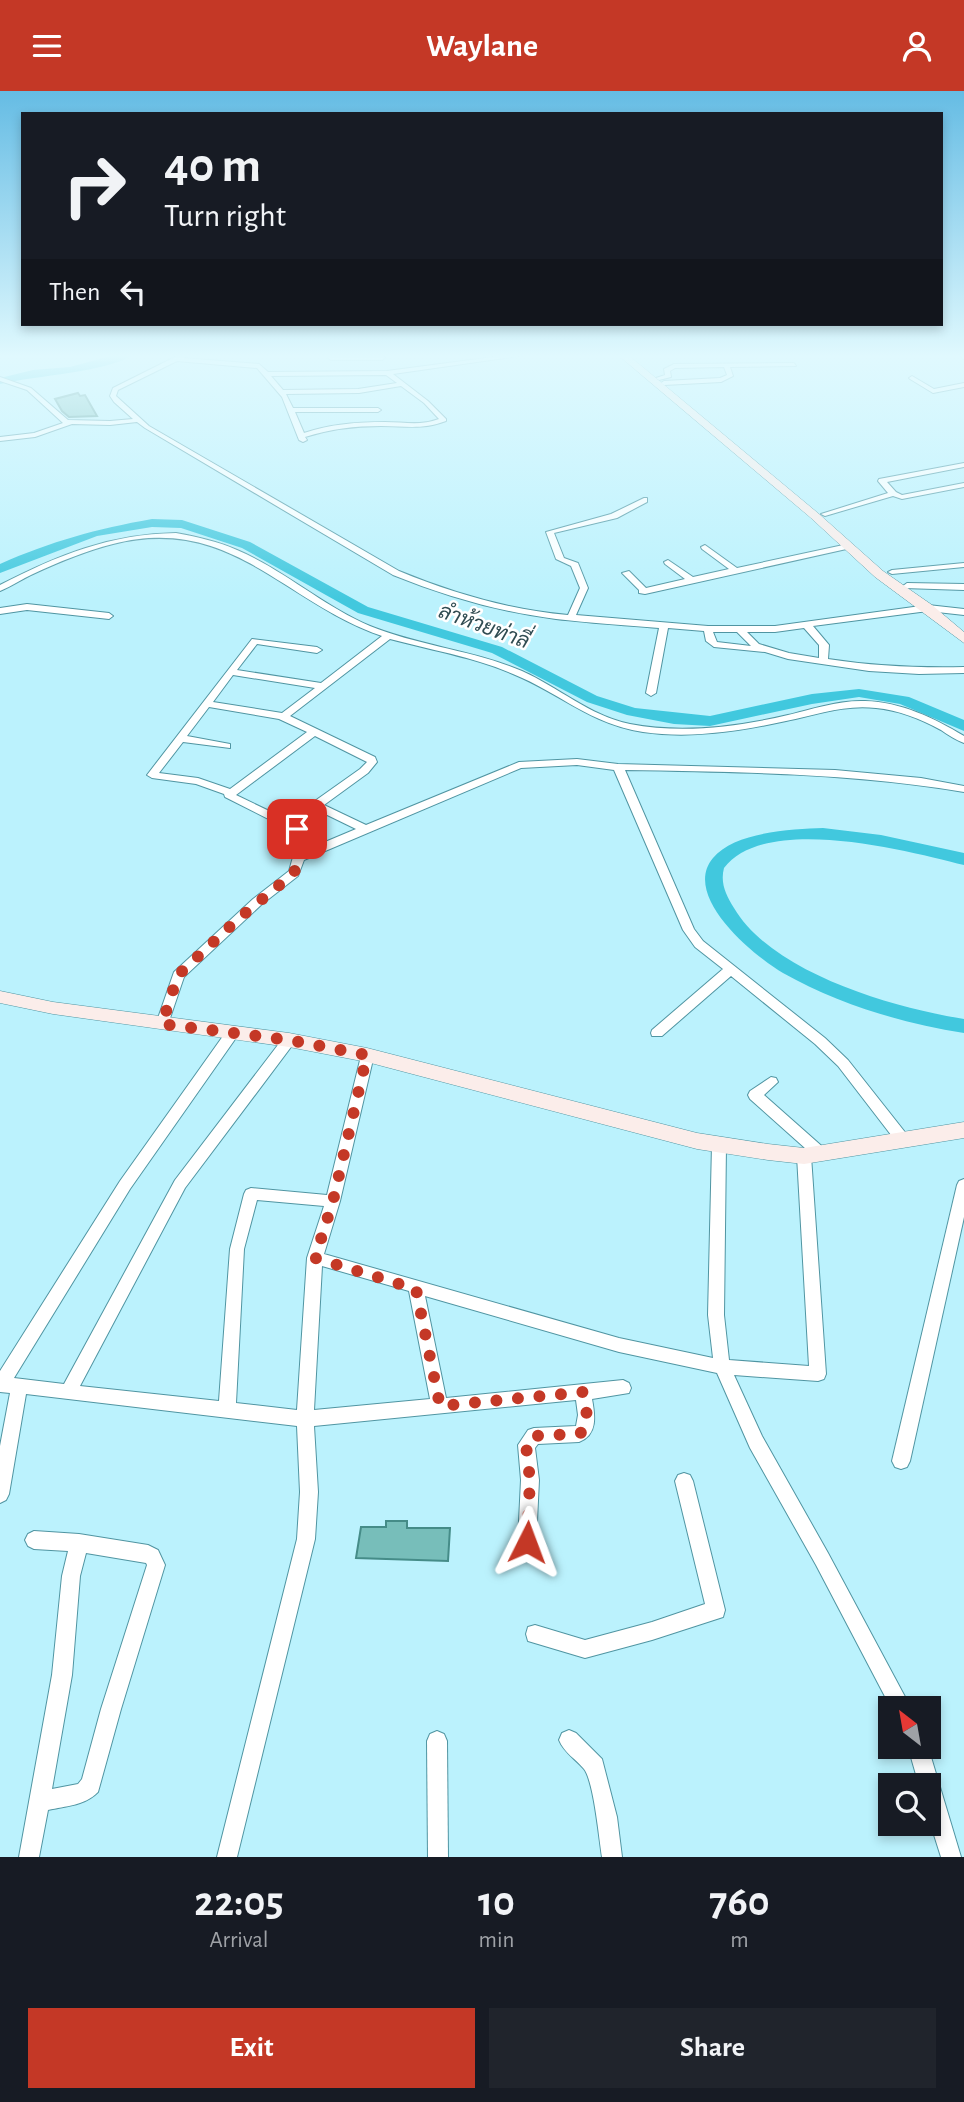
<!DOCTYPE html>
<meta charset="utf-8">
<style>
body{margin:0;font-family:"Alegreya Sans",Sarabun,sans-serif;background:#20242c;color:#f1f3f6;height:100vh;display:flex;flex-direction:column;font-size:26px;white-space:nowrap}
*{box-sizing:border-box;margin:0}
p{font-size:23px;color:#9ea1a6}
.icon{flex:none;width:38px;height:38px;fill:none;stroke:currentColor;stroke-width:2;stroke-linecap:round;stroke-linejoin:round}
.map{position:relative;height:1766px;overflow:hidden}
.sheet{display:flex;flex-direction:column;background:#171b24;flex:1}
.sheet>*{flex:none}
.top-card{position:absolute;left:21px;top:21px;width:922px;height:214px;border-radius:0px;box-shadow:0 4px 10px #0003;background:#171b24;color:#f1f3f6;overflow:hidden}
.needle{width:46px;rotate:329deg}
.controls{position:absolute;left:878px;top:1605px;display:grid;gap:14px}
.controls a{display:grid;place-items:center;width:63px;height:63px;border-radius:0px;background:#171b24;box-shadow:0 4px 10px #0003;font-size:35px}
.pin{position:absolute;display:grid;place-items:center;width:60px;height:60px;color:#fff;margin:-30px;border-radius:14px;box-shadow:0 4px 10px #0006}
.me{position:absolute;width:77px;margin:-38px;rotate:3deg;stroke-linejoin:round;filter:drop-shadow(0 0 5px #0008)}
.turn{display:flex;align-items:center;gap:24px;height:147px;padding:0 28px;font-size:32px}
.turn .icon{width:91px;height:91px;stroke-width:2.5}
.turn b{display:block;font-size:49px;line-height:60px}
.then{display:flex;align-items:center;height:66px;padding:0 28px;background:#0003;gap:14px;font-size:26px}
.eta{display:flex;justify-content:space-evenly;align-items:center;height:119px;text-align:center}
.eta b{font-size:42px;font-weight:600;line-height:49px}
.primary-button{display:flex;gap:14px;margin-top:auto;padding:14px 28px}
.primary-button a{flex:1;height:80px;border-radius:0px;background:#c43826;color:#fff;font-size:28px;font-weight:600;line-height:80px;text-align:center}
.primary-button a+a{background:#20242c;color:#f1f3f6}
header{display:flex;justify-content:space-between;align-items:center;height:91px;padding:0 28px;background:#c43826;color:#fff;font-size:32px;font-weight:600}
.map>svg:first-child{display:block}
.lines{fill:none;stroke-linecap:round;stroke-linejoin:round}
.river{fill:#41c8de;fill-rule:evenodd}
.building{fill:#77beba;stroke:#458c88;stroke-width:2}
.street-casing{stroke:#5095a2;stroke-width:2}
.secondary-casing{stroke:#5095a2;stroke-width:1}
.street{fill:#fff;fill-rule:evenodd}
.secondary{fill:#fbedea;fill-rule:evenodd}
.route{stroke:#c43826;stroke-width:12;stroke-dasharray:0 21.6}
.labels{text-anchor:middle;stroke-width:5;stroke-linejoin:round;paint-order:stroke}
.far-water-label{font-size:21px;font-style:italic;fill:#304c52;stroke:#fff}
</style>
<header><svg class="icon" aria-label="menu" viewBox="0 0 24 24"><path d="M4 6h16M4 12h16M4 18h16"/></svg>Waylane<svg class="icon" aria-label="person" viewBox="0 0 24 24"><circle cx="12" cy="8" r="4"/><path d="M4 21q1-7 8-7t8 7"/></svg></header>
<div class="map">
<svg width="964" height="1766" viewBox="0 0 964 1766">
<rect width="100%" height="100%" fill="#bbf2fd"/>
<g class="lines">
<!-- river -->
<g class="river">
<path d="M118 263H135C105 282 37 284 0 293V287L33 279 70 276Z"/>
<path d="M152 428 182 429 250 451 368 516 502 556 597 605 635 617 710 625 812 603 859 598 909 606 964 629V640L900 613 859 606 812 613 710 635 674 633 627 624 587 611 492 562 358 522 242 457 181 437 152 436 97 445 0 482V473C52 450 96 438 152 428Z"/>
<path d="M823 737 881 744 964 762V774C908 760 766 722 724 777 720 792 726 804 734 817 772 882 894 917 964 928V942C901 932 838 913 783 882 754 865 681 805 713 767 734 741 792 738 823 737Z"/>
</g>
</g>
<!-- building -->
<g class="building">
<path d="M78 302 80 305 85 304 97 325 69 326 62 320 55 308Z"/>
<path d="M386 1430H407V1437H450L448 1470 356 1467 361 1436H386Z"/>
</g>
<g class="lines">
<!-- street casing -->
<g class="street-casing">
<g id="street">
<path d="M181 263H189L183 267 259 273 268 281 387 280 515 263H533L393 283 428 310 446 328V330C422 339 406 335 381 335 355 335 330 338 305 346L307 349 303 351 299 349 282 306 257 277 177 270 118 299 116 305 149 335 399 480C452 502 510 519 568 524L580 497 571 475 556 468 546 441 611 423 644 407H647V411L617 427 554 442 564 467 578 472 588 497 576 524 708 535H775L928 514 964 518V524L928 520 813 535 829 554 828 568C873 575 918 577 964 576V582L919 583 869 580 788 568 765 561 714 556 706 550 704 540 668 537 656 602 651 605 646 602 659 537C625 534 590 532 556 528 500 521 445 505 393 484L145 337 137 331 110 334 72 333 35 346 0 350V346L34 342 63 332 27 299 0 290V286L31 297 68 329 110 330 133 328 114 311 110 305 113 297ZM386 284 397 292 358 298 283 299 271 285ZM401 295 424 312 439 328C421 335 404 331 385 331 358 331 330 333 304 342L295 321H378L381 319 378 317H293L286 303 359 302ZM804 537 819 554V567L789 562 759 553 747 541H775ZM713 541H737L751 555 717 551Z"/>
<path d="M374 263H381L385 267 382 269H331L328 267 331 265H376Z"/>
<path d="M960 263H964V268L962 267Z"/>
<path d="M794 272 796 275 730 276 733 285 721 291 664 294 661 292 664 290 720 287 727 284 724 276 675 277 670 280 671 286 659 289 656 287 665 284 664 278 674 273Z"/>
<path d="M912 285 934 298 964 292V296L933 302 910 288 909 287Z"/>
<path d="M964 372V376L887 391 896 401 902 404 964 392V396L902 408 893 405 825 425 821 423 888 402 878 390 879 388Z"/>
<path d="M176 442C197 446 217 450 237 459 284 479 323 515 370 535 419 555 473 559 522 580 558 596 590 625 630 633 682 643 737 636 788 624 813 618 839 609 865 610 901 611 934 627 964 645V652C956 649 948 644 941 639 921 628 898 619 876 617 845 613 816 624 786 630 740 640 691 648 643 641 590 633 560 602 513 583 474 566 431 559 390 548L290 625 375 666 377 671 368 682 324 714 366 734 519 671 577 668 618 673 835 679 921 687 964 695V701C851 682 738 681 625 679L694 838 703 850 825 947 848 969 908 1045 910 1049 908 1053 903 1054 898 1053 838 975 815 953 731 885 662 945H652L651 942 652 939 723 878 695 856 683 839 614 679 577 674 521 677 304 769 298 785 261 814 184 886 168 933 167 936H157L156 933 174 881 253 808 289 780 295 759 292 740 225 706 224 703 196 693 152 687 147 684 252 548 317 556 322 559 317 562 257 553 237 579 321 592 382 545C283 511 231 423 113 453 85 460 59 471 33 483 22 488 12 495 0 500V494C58 464 110 443 176 442ZM233 584 315 597 282 622 213 611ZM209 616 279 628 307 641 230 698 198 687 159 682 183 651 230 657V653L187 645ZM315 645 367 671 360 678 288 729 236 704ZM317 719 356 738 306 759 302 738 296 733Z"/>
<path d="M848 453H851V457L645 503 639 502V499L622 482 629 480 646 497 685 488 665 473 664 471 668 469 693 486 729 478 702 458 701 456 705 454 737 477Z"/>
<path d="M964 472V476L892 483 888 481 892 479Z"/>
<path d="M907 492 964 493V499L904 497 903 495Z"/>
<path d="M27 513 109 522 113 525 109 528 27 519 0 523V517Z"/>
<path d="M233 936 238 938 239 941 238 944 130 1098 14 1287 64 1293 175 1089 284 946H294L295 949 294 952 185 1097 80 1295 219 1310 230 1158 244 1103 246 1099 251 1097 327 1104 362 961H372L374 964 340 1110 324 1163 619 1247 713 1267 708 1224 712 1054 714 1050 719 1048 724 1050 726 1054 724 1224 729 1269 809 1275 797 1065 799 1061 804 1059 809 1061 811 1065 826 1283 824 1288 818 1290 734 1284 762 1345 828 1462 911 1617H891L816 1474 750 1357 717 1282 619 1261 425 1205 446 1307 623 1289 629 1292 631 1297 629 1302 592 1308C595 1324 598 1344 579 1351L538 1353 535 1357 539 1389 536 1451 533 1457 527 1460 521 1457 518 1451 521 1389 518 1354 528 1339 534 1337 576 1335 578 1324 576 1309 314 1335 318 1401 315 1448 237 1766H217L297 1448 300 1401 297 1335 26 1303 9 1403 6 1409 0 1412V1355L10 1302 0 1301V1280L120 1090 228 938ZM257 1109 324 1115 307 1167 297 1319 236 1312 244 1158ZM322 1175 409 1200 430 1308 314 1319Z"/>
<path d="M771 986 776 987 778 991 764 1004 825 1058 827 1062 825 1066 820 1068 815 1066 750 1008 748 1004 750 1000Z"/>
<path d="M964 1088V1126L910 1370 907 1376 901 1378 895 1376 892 1370 957 1094 959 1090Z"/>
<path d="M684 1382 690 1384 693 1390 725 1519 723 1526 652 1549 585 1567 528 1550 526 1543 528 1536 535 1534 585 1549 652 1531 705 1513 675 1390 678 1384Z"/>
<path d="M34 1440 79 1443 148 1454 158 1459 165 1474 121 1618 98 1701C84 1715 66 1715 48 1719L39 1766H19L52 1584 62 1485 68 1460 34 1458 28 1455 25 1449 28 1443ZM86 1462 146 1472 147 1474 101 1618 82 1688 78 1693 52 1698 72 1584 80 1485Z"/>
<path d="M569 1639 576 1642 602 1668 617 1726 622 1766H602C599 1748 594 1691 584 1678 576 1668 564 1662 559 1649L562 1642Z"/>
<path d="M437 1640 444 1643 447 1650 448 1766H428L427 1650 430 1643Z"/>
<path d="M908 1656H928L961 1766H941L929 1728V1694H919Z"/>
</g>
</g>
<!-- secondary casing -->
<g class="secondary-casing">
<g id="secondary">
<path d="M617 263H627L819 423 883 480 932 514 964 541V552L875 486 811 427Z"/>
<path d="M0 900 53 911 289 942 367 957 697 1042 768 1053 804 1057 964 1031V1047L804 1073 768 1069 697 1058 367 971 289 956 53 923 0 912Z"/>
</g>
</g>
<!-- street -->
<use href="#street" class="street"/>
<!-- secondary -->
<use href="#secondary" class="secondary"/>
</g>
<!-- sky -->
<linearGradient id="sky" x2="0" y2="1"><stop stop-color="#65bce4"/><stop offset="0.52" stop-color="#e0f9fe"/><stop offset="1" stop-color="#e0f9fe" stop-opacity="0"/></linearGradient>
<rect width="964" height="510" fill="url(#sky)"/>
<g class="lines">
<!-- route -->
<path class="route" d="M297 738 301 759 294 782 237 829 178 884 162 933 289 949 367 964 333 1110 315 1167 416 1198 440 1315 583 1301C585 1314 592 1335 579 1343L534 1345 526 1354 530 1389 527 1451"/>
</g>
<g class="labels">
<!-- far-water labels -->
<g class="far-water-label">
<text transform="translate(484 535) rotate(20)" y="7">ลำห้วยท่าลี่</text>
</g>
</g>
</svg>
<div class="controls">
<a><svg class="needle" viewBox="-14 -14 28 28"><path d="M0-13l5 13h-10z" fill="#e53935"/><path d="M0 13l5-13h-10z" fill="#9ea1a6"/></svg></a>
<a><svg class="icon" aria-label="search" viewBox="0 0 24 24"><circle cx="10" cy="10" r="6"/><path d="M15 15l6 6"/></svg></a>
</div>
<div class="pin" style="left:297px;top:738px;background:#d93025"><svg class="icon" aria-label="arrive" viewBox="0 0 24 24"><path d="M6 21V4h12l-3 4 3 4H6"/></svg></div>
<svg class="me" style="left:527px;top:1451px" viewBox="-20 -20 40 40"><path d="M0-17L14 15 0 8-14 15z" fill="#c43826" stroke="#fff" stroke-width="4"/></svg>
<div class="top-card">
<div class="turn"><svg class="icon" aria-label="right" viewBox="0 0 24 24"><path d="M7 20v-9h11M14 6l5 5-5 5"/></svg><div><b>40 m</b>Turn right</div></div>
<div class="then">Then<svg class="icon" aria-label="left" viewBox="0 0 24 24"><path d="M17 20v-9H6M10 6l-5 5 5 5"/></svg></div>
</div>
</div>
<section class="sheet">
<div class="eta">
<div><b>22:05</b><p>Arrival</p></div>
<div><b>10</b><p>min</p></div>
<div><b>760</b><p>m</p></div>
</div>
<div class="primary-button"><a>Exit</a><a>Share</a></div>
</section>
